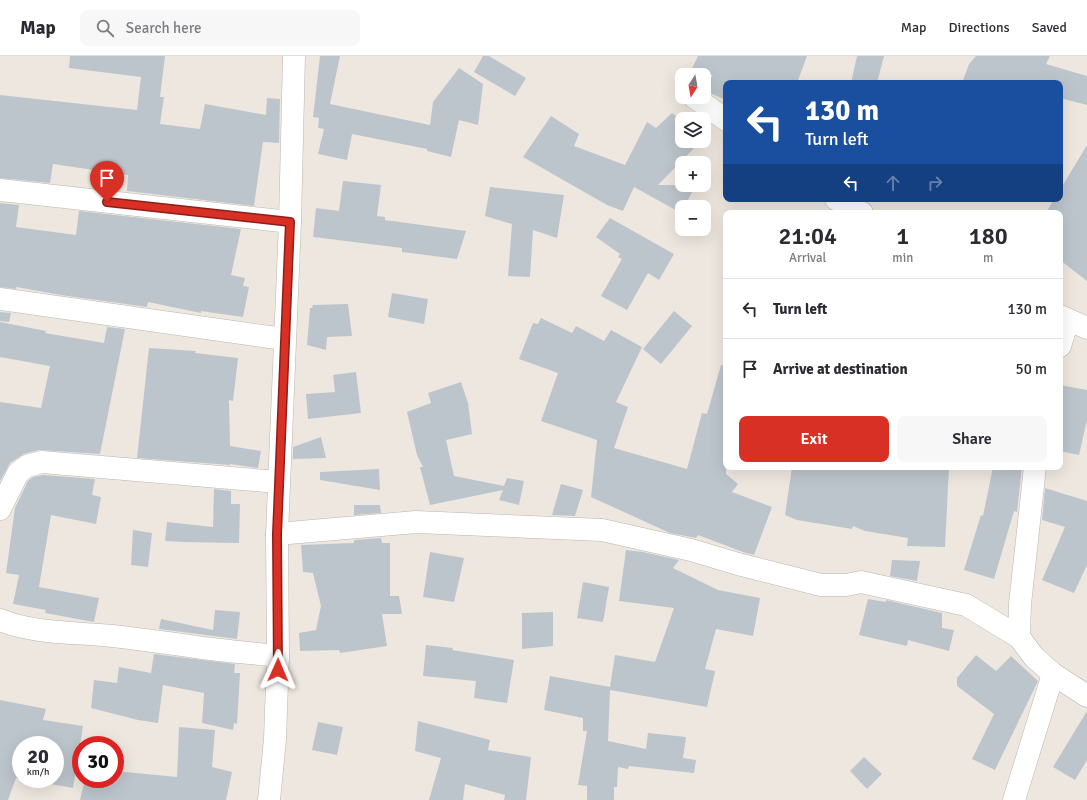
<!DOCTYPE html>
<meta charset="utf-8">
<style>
body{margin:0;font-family:Signika,sans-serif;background:#f7f7f7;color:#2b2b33;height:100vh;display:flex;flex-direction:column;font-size:15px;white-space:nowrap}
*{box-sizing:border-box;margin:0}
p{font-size:13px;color:#7c7c81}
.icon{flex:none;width:22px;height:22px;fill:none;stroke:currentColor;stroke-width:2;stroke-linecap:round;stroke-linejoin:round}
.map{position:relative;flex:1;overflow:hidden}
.panel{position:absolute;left:723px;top:154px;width:340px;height:260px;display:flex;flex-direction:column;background:#fff;border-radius:8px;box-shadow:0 4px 16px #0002}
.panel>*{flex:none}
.hud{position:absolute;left:723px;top:24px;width:340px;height:122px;border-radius:8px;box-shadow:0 4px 16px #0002;background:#1a4fa0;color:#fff;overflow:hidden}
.needle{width:26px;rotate:191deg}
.controls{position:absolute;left:675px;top:12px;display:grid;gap:8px}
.controls a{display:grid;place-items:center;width:36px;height:36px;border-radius:8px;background:#fff;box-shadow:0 4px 16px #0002;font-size:20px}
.speed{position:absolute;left:12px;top:680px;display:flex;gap:8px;font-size:20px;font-weight:700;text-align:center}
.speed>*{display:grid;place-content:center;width:52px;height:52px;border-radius:50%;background:#fff;box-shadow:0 4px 16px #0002;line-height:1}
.speed small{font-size:10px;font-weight:400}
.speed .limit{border:6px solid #d22;background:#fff;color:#111}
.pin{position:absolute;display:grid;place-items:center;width:34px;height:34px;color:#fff;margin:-41px -17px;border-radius:50% 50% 50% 0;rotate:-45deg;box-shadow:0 0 4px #0007}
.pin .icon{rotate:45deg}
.me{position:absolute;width:44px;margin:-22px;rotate:1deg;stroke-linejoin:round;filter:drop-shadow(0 0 3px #0008)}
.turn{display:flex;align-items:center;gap:14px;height:84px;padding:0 16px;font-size:18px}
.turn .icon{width:52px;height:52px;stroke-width:2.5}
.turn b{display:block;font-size:28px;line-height:34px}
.lanes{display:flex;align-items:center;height:38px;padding:0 16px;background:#0003;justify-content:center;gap:20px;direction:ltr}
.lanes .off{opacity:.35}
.eta{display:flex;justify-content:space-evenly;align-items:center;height:68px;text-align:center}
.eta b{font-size:24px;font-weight:600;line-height:28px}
.primary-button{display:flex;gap:8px;margin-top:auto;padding:8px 16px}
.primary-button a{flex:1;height:46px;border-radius:8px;background:#d93025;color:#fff;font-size:16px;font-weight:600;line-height:46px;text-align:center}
.primary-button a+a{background:#f7f7f7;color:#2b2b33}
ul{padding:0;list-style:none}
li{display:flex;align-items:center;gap:12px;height:60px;padding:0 16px;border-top:1px solid #e1e1e2}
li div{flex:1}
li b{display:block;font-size:15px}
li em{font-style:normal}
header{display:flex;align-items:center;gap:24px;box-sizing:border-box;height:56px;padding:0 20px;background:#fff;border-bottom:1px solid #e1e1e2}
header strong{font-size:19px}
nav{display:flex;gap:22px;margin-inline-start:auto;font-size:14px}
.search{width:280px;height:36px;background:#f7f7f7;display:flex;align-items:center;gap:10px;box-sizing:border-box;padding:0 14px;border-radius:8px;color:#7c7c81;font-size:15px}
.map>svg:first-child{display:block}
.building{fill:#bdc5cc;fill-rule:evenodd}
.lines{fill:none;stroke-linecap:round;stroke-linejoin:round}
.minor-casing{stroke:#bcb5ae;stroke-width:23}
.minor{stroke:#fff;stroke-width:22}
.route-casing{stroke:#8d1f18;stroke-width:10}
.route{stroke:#d93025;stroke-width:7}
</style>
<header>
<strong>Map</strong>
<div class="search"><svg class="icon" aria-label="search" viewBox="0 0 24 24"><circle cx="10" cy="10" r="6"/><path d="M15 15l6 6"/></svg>Search here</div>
<nav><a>Map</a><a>Directions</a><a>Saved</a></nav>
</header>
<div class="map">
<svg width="1087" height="744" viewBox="0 0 1087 744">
<rect width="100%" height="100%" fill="#eee7df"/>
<!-- building -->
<g class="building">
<path d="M70 0H165L160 41H164L160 68 200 73 205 48 266 59 267 42 280 43 279 87 263 86 254 150 127 135 128 119 53 108 50 127 0 122V39L137 54 141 21 69 12Z"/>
<path d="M320 0H340L330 48 430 69 433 46 459 12 483 28 478 69 459 64 451 101 427 95V93L352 78 347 104 318 98 324 73 318 72 319 62 313 61Z"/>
<path d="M483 0H489L526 22 515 40 474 16Z"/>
<path d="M698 0H807L797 27H726V44L710 37 704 33V28L713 19H689Z"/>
<path d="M857 0H884L877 27H851Z"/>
<path d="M976 0H1050L1046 8 1087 20V49L1060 42V27H962L969 8Z"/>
<path d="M672 57 682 64V85H701L658 129H696L684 151H682L681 157 634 131 623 155 607 149 523 101 551 60 579 78 574 90 625 109 647 66 656 72Z"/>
<path d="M1087 89V225L1060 204V157H1046L1054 143H1060V134Z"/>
<path d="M343 125 381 129 377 160 385 161V164L466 175 457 203 402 196V192L313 181 316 152 339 155Z"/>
<path d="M490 131 564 139 557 182 533 174 530 221 508 220 512 168 485 160Z"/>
<path d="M0 147 19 149 16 171 76 179 79 155 241 173 231 219 245 222 243 230 249 231 243 261 201 255V257L148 246 147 251 61 239 16 231V233L0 231Z"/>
<path d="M610 162 674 198 659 224 648 217 627 254 601 240 622 203 618 201 620 198 596 181Z"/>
<path d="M392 237 428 243 424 268 388 261Z"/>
<path d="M348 248 352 280 327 281 326 294 307 289 310 252H312L313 249Z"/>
<path d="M674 255 692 270 661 308 643 293Z"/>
<path d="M0 256 11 257 9 266 0 265Z"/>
<path d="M541 262 572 277 576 270 604 285 611 274 642 291 616 346 628 351 614 392 687 413 702 357 707 358 721 309 726 310V418L738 428 732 436 772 451 754 499 743 496 698 479 696 482 670 477 591 441 597 384 541 365 558 317 519 303 533 267 538 268Z"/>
<path d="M0 266 46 275 45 277 104 287 107 271 125 273 100 398 39 394 24 398 10 407 0 425V346L41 352 50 310 0 301Z"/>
<path d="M149 292 196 295 195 297 238 302 233 345 229 344 230 390 261 395 258 412 230 408V409L137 402Z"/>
<path d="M356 316 361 357 308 363 306 338 335 336 333 319Z"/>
<path d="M461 326 468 347 472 378 446 384 454 420 504 430 507 422 524 425 519 449 499 444 503 434 430 449 420 411H423L417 399 407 356 431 347 428 337Z"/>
<path d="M1060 329 1087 334V364L1079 399 1060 395Z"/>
<path d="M321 381 326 402 293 403V391Z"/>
<path d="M792 411H949L945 491 907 490 908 482 865 475 853 470 852 473 797 464 785 459Z"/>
<path d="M993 411H1022L1017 456 1014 455 994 523 964 514 981 459 983 460Z"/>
<path d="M379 413 380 434 320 424V416Z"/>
<path d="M43 419 95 423 92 439 101 441 96 468 51 459 39 531 99 542 94 566 45 557 46 554 13 548 19 519 6 517 15 452 28 425 33 421Z"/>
<path d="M561 428 583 434 575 460 552 459Z"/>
<path d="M1045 432 1087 445V509L1074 537 1042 524 1065 471 1042 464Z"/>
<path d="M214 433 231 435V448H240L239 487 183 486 165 485 167 466 213 471Z"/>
<path d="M354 449H380L381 457 354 459Z"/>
<path d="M133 474 152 477 148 511 131 509Z"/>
<path d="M381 482 382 487H390V540H399L402 558H382L387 590 340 597 339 594 300 595 299 577 316 574 321 550 313 517 303 516 301 489 354 487V484Z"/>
<path d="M626 494 643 496 679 504 673 512 718 534 760 542 753 580 716 573 705 613 715 615 707 651 610 634 608 685 646 693 648 677 686 681 683 702 696 704 694 717 629 710 628 713 618 711 617 731H614V744H587V730L578 729 587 675H583V662L544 654 550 620 610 631 615 599 655 606 674 552 619 545Z"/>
<path d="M430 496 464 502 454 546 423 541Z"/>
<path d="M892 504 920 505 917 525 890 520Z"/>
<path d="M583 526 609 531 603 566 577 562Z"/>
<path d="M868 543 886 546V544L942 557V572L954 574 949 595 908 584 907 590 859 579Z"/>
<path d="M215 554 240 556 237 583 159 573 161 563 213 574Z"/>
<path d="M553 556V590L522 593V557Z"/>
<path d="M426 589 453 592 452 594 514 604 507 647 474 642 476 625 423 620Z"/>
<path d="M154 598 235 608 234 617H240L237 668 234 667 233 674 202 667 204 637 163 629 158 667 138 664 91 652 94 624 117 627 119 611 151 617Z"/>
<path d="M976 599 996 615 1011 600 1038 625 995 714 972 703 994 658 957 630V622Z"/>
<path d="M0 644 46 653 43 664 83 670 73 732 16 722 8 744H0ZM21 689H55V723H21Z"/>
<path d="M1087 655V704L1075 724 1053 711Z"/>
<path d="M418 665 490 684 488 694 531 701 526 744H504L505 739 465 728 463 744H429L441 702 415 695Z"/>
<path d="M318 666 343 671 337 699 312 694Z"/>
<path d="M179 671 215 674 212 711 232 716 226 744H80L85 723H115V715L177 721Z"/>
<path d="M864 701 882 718 867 733 850 715Z"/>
</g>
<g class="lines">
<!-- minor casing -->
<g class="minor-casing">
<g id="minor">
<path d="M694 41 726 64"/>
<path d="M0 134 290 166"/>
<path d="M836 143 862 157"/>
<path d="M0 243 284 283"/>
<path d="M1060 260 1087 272"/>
<path d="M1060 290 1068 264"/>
<path d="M1035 411 1020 548 1019 581 1034 601 1053 618 1087 640"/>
<path d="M0 453 18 417 27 410 42 406 278 426"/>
<path d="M277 478 416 466 602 474 691 494 738 508 821 529H846L861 526 966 549 1019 581"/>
<path d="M0 564C35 578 74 576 112 580 140 583 168 587 196 591 223 595 251 597 278 600"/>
<path d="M269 744 275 683 278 600 277 478 290 166 294 0"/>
<path d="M1014 744 1053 618"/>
</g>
</g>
<!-- minor -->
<use href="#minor" class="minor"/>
</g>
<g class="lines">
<!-- route casing -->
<g class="route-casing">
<path id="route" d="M107 146 290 166 277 478 278 614"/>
</g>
<!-- route -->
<use href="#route" class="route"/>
</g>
</svg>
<div class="controls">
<a><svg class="needle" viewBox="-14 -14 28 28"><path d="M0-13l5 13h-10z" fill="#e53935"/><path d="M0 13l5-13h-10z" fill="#7c7c81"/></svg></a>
<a><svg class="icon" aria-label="layers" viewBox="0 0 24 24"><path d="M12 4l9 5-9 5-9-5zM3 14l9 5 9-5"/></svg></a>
<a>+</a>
<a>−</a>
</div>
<div class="speed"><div>20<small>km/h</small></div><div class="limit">30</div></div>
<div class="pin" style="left:107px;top:146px;background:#d93025"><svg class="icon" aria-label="arrive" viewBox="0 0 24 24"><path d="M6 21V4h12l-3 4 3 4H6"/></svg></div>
<svg class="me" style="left:278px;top:614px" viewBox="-20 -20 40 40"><path d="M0-17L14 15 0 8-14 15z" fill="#d93025" stroke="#fff" stroke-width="4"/></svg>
<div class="hud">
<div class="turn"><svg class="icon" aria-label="left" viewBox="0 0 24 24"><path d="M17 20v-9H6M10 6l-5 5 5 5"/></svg><div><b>130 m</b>Turn left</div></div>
<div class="lanes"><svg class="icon" aria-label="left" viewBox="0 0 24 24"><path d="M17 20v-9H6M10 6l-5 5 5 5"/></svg><svg class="icon off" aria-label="ahead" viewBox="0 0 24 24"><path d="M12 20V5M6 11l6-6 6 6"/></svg><svg class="icon off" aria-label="right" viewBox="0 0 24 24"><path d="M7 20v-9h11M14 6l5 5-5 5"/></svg></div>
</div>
<section class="panel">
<div class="eta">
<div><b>21:04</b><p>Arrival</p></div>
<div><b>1</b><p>min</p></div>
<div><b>180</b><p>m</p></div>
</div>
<ul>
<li><svg class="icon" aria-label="left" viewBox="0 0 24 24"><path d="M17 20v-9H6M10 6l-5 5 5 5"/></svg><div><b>Turn left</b></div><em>130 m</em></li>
<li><svg class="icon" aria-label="arrive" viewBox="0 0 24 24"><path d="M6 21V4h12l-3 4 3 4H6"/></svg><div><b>Arrive at destination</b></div><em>50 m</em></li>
</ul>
<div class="primary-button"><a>Exit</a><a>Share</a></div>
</section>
</div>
